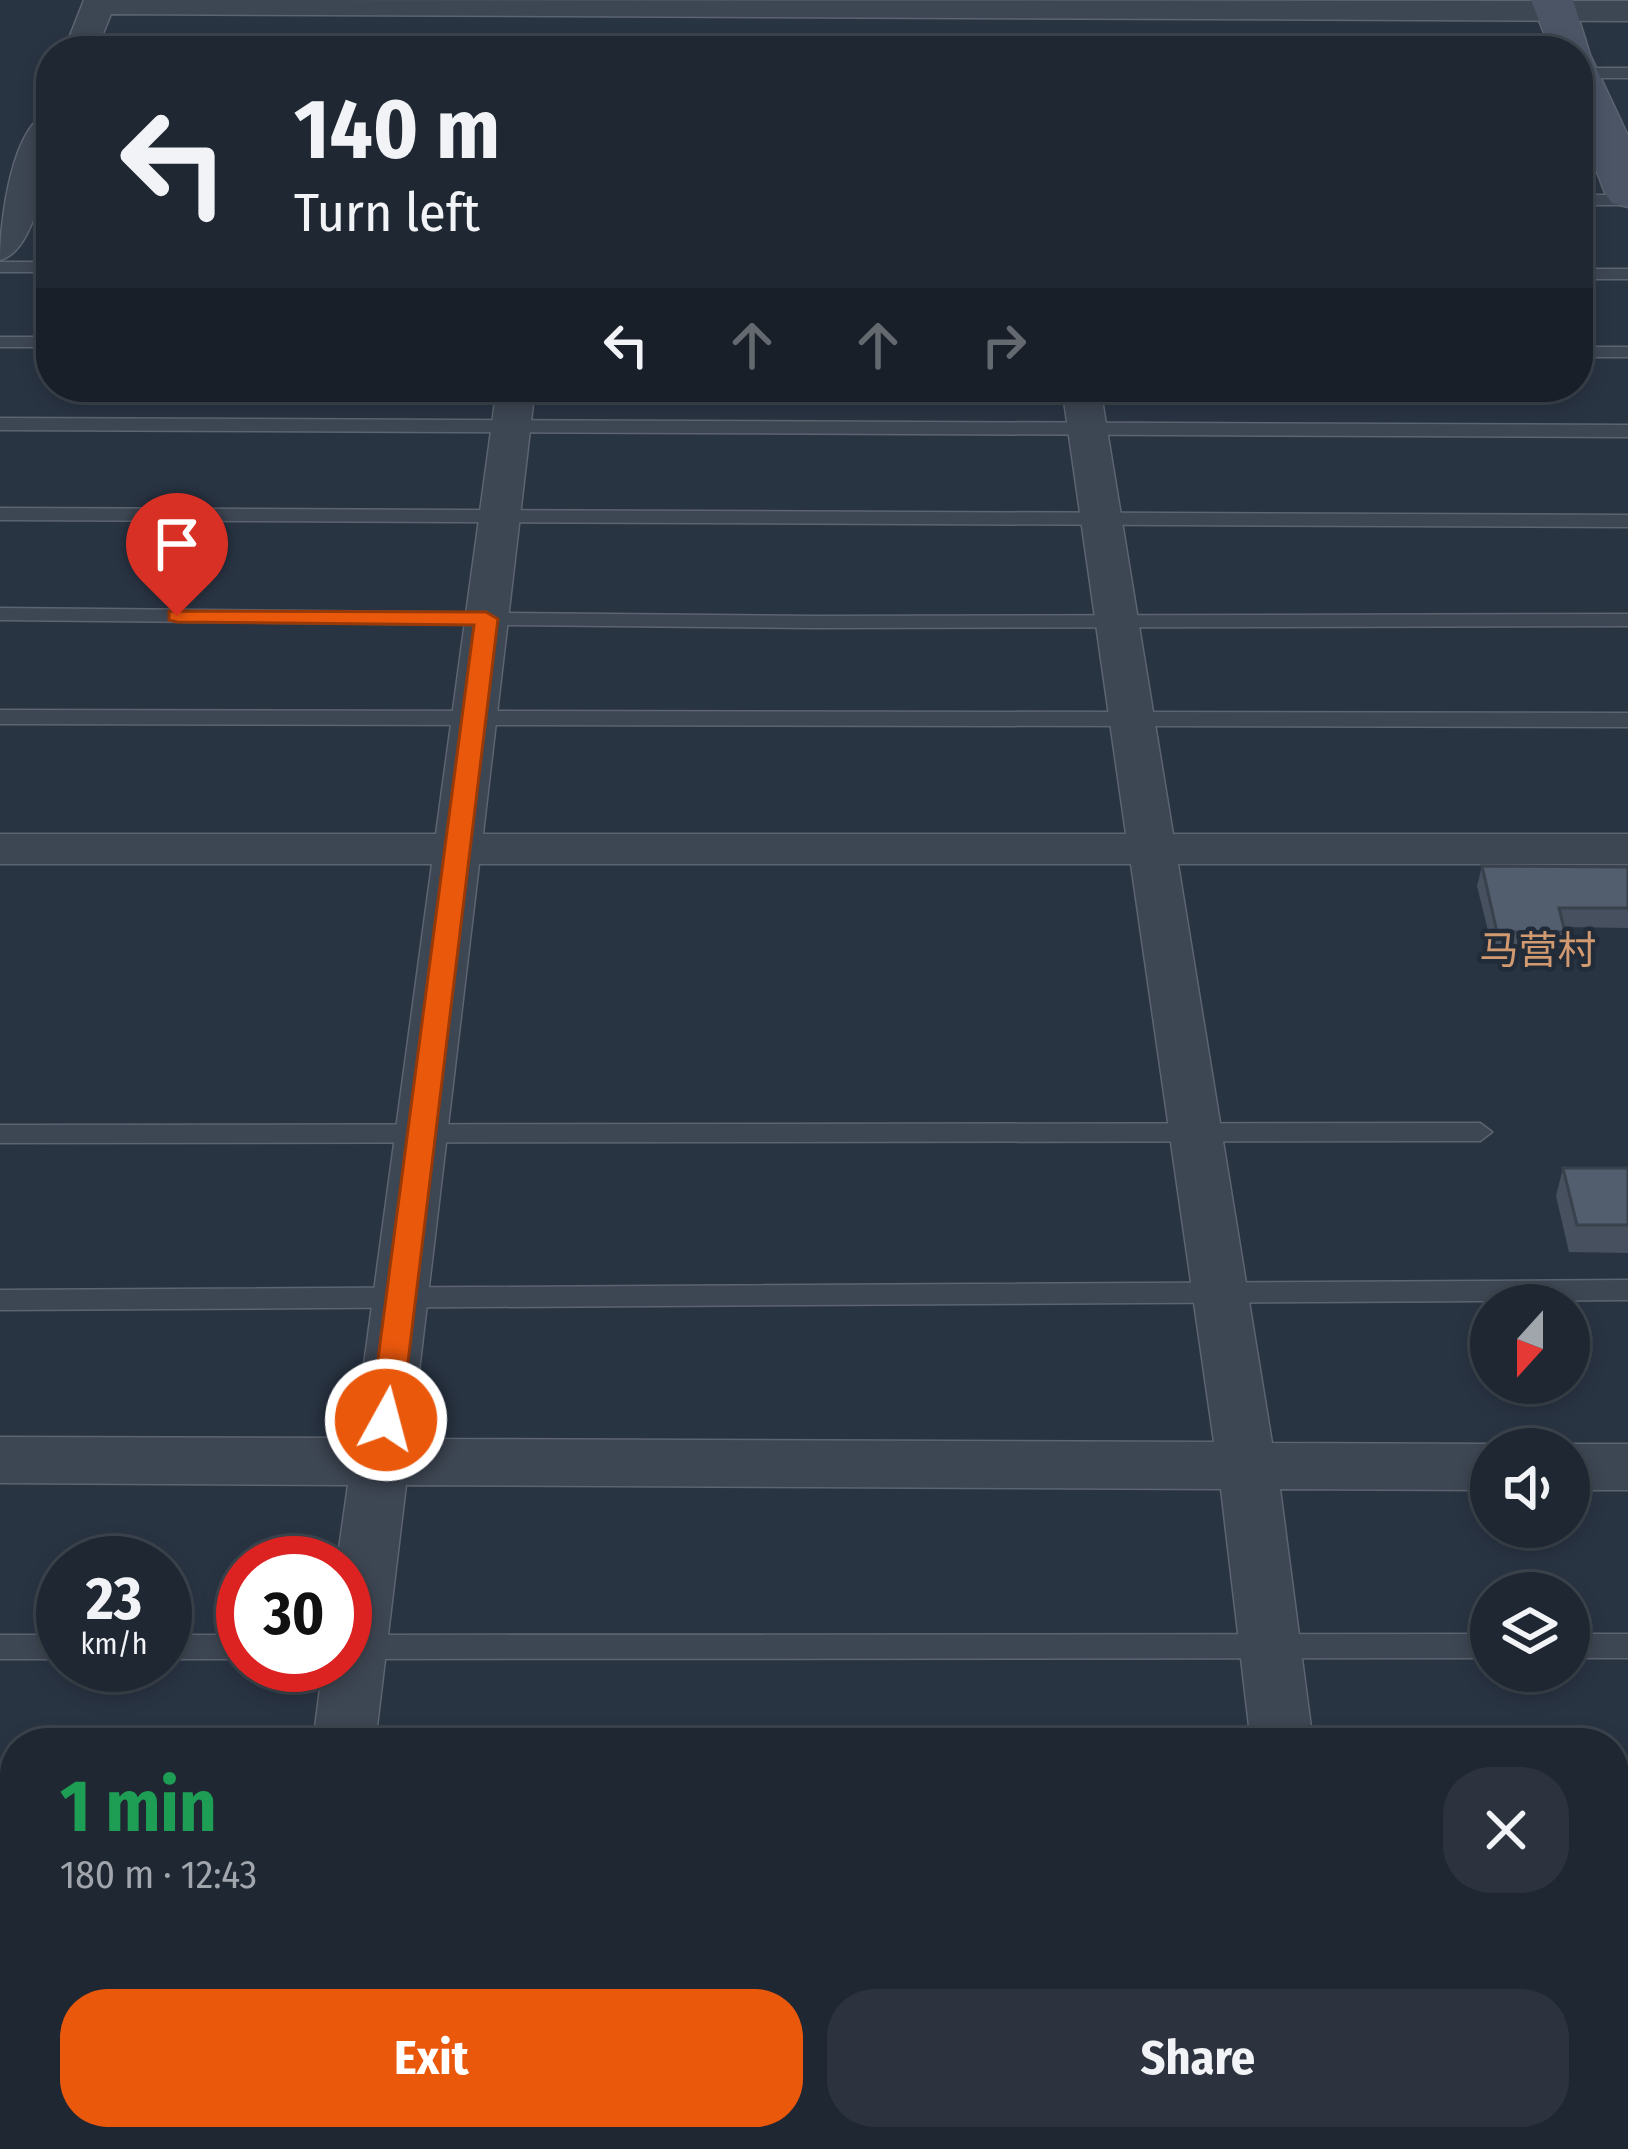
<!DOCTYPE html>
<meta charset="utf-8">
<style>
body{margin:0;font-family:"Fira Sans Condensed","Noto Sans SC",sans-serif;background:#2c333e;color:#f1f3f6;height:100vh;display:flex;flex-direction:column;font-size:45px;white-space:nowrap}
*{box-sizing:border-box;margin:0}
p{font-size:39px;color:#a1a5ac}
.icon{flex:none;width:66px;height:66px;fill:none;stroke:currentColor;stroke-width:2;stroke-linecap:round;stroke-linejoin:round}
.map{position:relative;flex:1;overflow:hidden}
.sheet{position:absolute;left:0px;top:1728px;width:1629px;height:423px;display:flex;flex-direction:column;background:#1f2732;border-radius:48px 48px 0 0;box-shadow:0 6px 18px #0003,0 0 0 3px #3c444d}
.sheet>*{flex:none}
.banner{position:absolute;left:36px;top:36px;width:1557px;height:366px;border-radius:48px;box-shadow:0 6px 18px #0003,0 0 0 3px #3c444d;background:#1f2732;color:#f1f3f6;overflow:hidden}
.needle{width:78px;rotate:201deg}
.buttons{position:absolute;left:1470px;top:1284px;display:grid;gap:24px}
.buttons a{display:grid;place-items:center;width:120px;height:120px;border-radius:50%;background:#1f2732;box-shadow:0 6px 18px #0003,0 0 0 3px #3c444d;font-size:60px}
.speed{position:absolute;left:36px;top:1536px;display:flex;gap:24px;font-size:60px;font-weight:700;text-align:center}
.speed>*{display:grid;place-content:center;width:156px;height:156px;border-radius:50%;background:#1f2732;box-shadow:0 6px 18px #0003,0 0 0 3px #3c444d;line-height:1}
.speed small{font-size:30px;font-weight:400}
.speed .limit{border:18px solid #d22;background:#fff;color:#111}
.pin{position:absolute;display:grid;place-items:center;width:102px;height:102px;color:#fff;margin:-123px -51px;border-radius:50% 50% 50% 0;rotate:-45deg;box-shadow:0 0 12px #0007}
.pin .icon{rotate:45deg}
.me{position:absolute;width:132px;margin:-66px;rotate:7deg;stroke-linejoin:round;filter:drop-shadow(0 0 9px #0008)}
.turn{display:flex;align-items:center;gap:42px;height:252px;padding:0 60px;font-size:54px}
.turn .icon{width:156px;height:156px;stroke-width:2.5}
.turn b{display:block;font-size:84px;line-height:102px}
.lanes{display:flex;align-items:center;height:114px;padding:0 60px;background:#0003;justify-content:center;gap:60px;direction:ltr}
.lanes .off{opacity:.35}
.round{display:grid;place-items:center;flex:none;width:126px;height:126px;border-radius:48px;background:#2c333e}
.head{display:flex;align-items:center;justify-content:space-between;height:204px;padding:0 60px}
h1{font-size:72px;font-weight:700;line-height:90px;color:#1e9e55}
.cta{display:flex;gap:24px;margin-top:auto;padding:24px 60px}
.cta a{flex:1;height:138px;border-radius:48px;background:#ea580c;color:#fff;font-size:48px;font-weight:700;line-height:138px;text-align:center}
.cta a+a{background:#2c333e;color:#f1f3f6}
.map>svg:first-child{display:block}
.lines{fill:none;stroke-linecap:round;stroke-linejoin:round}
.lane-casing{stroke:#5c6470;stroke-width:3}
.street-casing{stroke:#5c6470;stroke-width:3}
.secondary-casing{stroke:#5c6470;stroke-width:3}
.lane{fill:#3d4653;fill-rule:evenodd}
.street{fill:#3d4653;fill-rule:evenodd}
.secondary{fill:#4b5566;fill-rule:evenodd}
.wall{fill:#47505f}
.building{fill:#525d6e;stroke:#39414d;stroke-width:3}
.route{fill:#ea580c;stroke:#983908;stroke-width:3}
.labels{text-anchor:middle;stroke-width:9;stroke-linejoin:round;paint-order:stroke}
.quarter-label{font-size:39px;fill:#d29a70;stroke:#222b38}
</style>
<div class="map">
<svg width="1628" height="2149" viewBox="0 0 1628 2149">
<rect width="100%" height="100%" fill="#293443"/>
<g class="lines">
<!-- lane casing -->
<g class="lane-casing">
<g id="lane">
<rect x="1578" y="68" width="50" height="10"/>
<rect x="1578" y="195" width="50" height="10"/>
<rect x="0" y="262" width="51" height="10"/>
<rect x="1578" y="269" width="50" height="10"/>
<rect x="0" y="337" width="51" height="10"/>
<rect x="1578" y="347" width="50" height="10"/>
<path d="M0 418 1628 425V437L0 430Z"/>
<path d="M0 508 1628 515V527L0 520Z"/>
<path d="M0 608 815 616 1628 614V626L815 628 0 620Z"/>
<path d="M0 710 1628 713V727L0 724Z"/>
<path d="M1480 1123 1492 1132 1480 1141 0 1143V1125Z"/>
<path d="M1628 1280V1300L0 1310V1290Z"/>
<path d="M1491 1634V1658L345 1659V1635Z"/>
<rect x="1569" y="1634" width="59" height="24"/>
<rect x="0" y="1635" width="63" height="24"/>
<rect x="165" y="1635" width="78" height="24"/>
<rect x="1614" y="1866" width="14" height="28"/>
<rect x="0" y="1867" width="15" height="28"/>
<path d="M1614 2116H1628V2148L1602 2143 1599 2136H1614Z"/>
</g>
</g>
<!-- street casing -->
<g class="street-casing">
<g id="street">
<path d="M84 0 1628 1V21L111 14 96 51H64Z"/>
<path d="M51 112C51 147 40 250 0 260 0 225 11 122 51 112Z"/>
<path d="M497 387H535L483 834H1126L1062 387H1100L1173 834H1628V864H1178L1272 1443 1491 1444 1507 1449H1491V1490L1280 1489 1313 1743H1251L1221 1489 406 1485 375 1743H313L323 1665H345V1563H337L348 1485 0 1483V1437L354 1438 432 864H0V834H436ZM479 864H1131L1214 1442 411 1439Z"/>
<path d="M1569 1444H1628V1490H1569V1449H1553Z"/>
<path d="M259 2136H329L328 2149H258Z"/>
<path d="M1296 2136H1366L1367 2149H1297Z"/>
</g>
</g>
<!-- secondary casing -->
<g class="secondary-casing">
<path id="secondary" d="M1531 0H1573L1590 55 1628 136V207L1612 203 1605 193 1578 122V51H1551Z"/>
</g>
<!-- lane -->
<use href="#lane" class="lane"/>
<!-- street -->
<use href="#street" class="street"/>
<!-- secondary -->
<use href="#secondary" class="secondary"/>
</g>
<!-- wall -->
<g class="wall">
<path d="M1482 866 1628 867V928L1564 927 1565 932 1561 952 1493 951 1477 886Z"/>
<path d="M1563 1168H1628V1253L1569 1252 1556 1196Z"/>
</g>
<!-- building -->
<g class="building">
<path d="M1482 866 1628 867V908H1559L1565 932H1497Z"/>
<path d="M1563 1168H1628V1225H1577Z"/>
</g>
<!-- route -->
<path class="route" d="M169 611 486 612 498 619 401 1420 386 1432 370 1420 474 625 177 622 169 620Z"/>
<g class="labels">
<!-- quarter labels -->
<g class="quarter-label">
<text x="1538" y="964">马营村</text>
</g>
</g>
</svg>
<div class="buttons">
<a><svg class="needle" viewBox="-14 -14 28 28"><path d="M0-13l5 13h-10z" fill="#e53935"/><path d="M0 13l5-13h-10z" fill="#a1a5ac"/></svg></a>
<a><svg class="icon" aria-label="sound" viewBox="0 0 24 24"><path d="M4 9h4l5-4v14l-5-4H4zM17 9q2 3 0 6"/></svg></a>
<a><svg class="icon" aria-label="layers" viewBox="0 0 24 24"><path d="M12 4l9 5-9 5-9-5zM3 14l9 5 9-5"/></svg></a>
</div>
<div class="speed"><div>23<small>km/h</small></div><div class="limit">30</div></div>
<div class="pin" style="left:177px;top:616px;background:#d93025"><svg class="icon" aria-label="arrive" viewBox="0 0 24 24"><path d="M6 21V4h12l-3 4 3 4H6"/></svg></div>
<svg class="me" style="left:386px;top:1420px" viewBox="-20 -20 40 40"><circle r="17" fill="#ea580c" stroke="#fff" stroke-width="3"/><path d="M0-11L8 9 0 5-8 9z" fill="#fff"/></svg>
<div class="banner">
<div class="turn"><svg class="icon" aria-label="left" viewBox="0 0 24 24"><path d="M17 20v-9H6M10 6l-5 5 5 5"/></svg><div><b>140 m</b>Turn left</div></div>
<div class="lanes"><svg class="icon" aria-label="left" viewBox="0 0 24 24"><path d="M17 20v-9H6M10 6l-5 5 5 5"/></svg><svg class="icon off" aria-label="ahead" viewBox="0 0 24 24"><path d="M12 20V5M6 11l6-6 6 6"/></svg><svg class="icon off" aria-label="ahead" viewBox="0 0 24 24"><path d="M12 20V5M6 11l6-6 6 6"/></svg><svg class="icon off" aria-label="right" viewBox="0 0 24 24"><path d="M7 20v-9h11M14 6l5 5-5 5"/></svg></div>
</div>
<section class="sheet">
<div class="head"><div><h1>1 min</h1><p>180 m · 12:43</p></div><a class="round"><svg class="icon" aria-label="close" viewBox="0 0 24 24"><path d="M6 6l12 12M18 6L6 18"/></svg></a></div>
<div class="cta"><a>Exit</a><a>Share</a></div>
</section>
</div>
